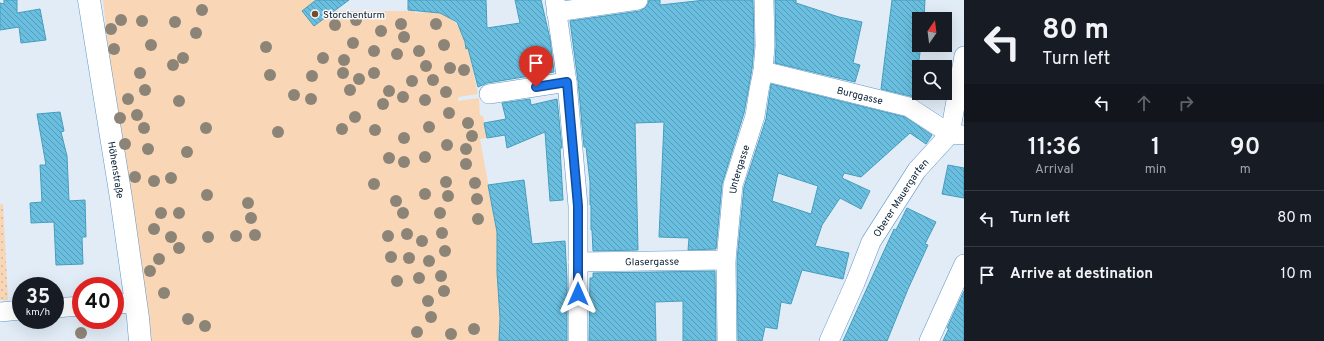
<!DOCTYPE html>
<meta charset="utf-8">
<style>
body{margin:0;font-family:Overpass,sans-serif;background:#20242c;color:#f1f3f6;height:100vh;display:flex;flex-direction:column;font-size:15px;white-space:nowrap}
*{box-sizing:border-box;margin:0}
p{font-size:13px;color:#9ea1a6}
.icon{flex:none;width:22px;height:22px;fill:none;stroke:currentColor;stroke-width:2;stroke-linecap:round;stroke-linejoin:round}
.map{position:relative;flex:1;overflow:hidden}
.drawer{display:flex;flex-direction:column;background:#171b24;width:360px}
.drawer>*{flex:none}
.banner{background:#171b24;color:#f1f3f6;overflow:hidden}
.needle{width:26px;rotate:14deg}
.tools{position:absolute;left:912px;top:12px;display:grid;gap:8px}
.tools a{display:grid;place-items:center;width:40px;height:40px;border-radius:0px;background:#171b24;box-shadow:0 4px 16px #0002;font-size:20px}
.speed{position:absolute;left:12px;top:277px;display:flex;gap:8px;font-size:20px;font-weight:700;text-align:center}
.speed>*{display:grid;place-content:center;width:52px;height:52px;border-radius:50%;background:#171b24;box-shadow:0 4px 16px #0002;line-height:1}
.speed small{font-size:10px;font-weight:400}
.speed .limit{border:6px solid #d22;background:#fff;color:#111}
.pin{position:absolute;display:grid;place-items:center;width:34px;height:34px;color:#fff;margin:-41px -17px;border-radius:50% 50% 50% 0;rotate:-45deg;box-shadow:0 0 4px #0007}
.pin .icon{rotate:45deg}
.me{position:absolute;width:44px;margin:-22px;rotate:0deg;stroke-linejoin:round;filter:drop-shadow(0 0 3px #0008)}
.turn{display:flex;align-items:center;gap:14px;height:84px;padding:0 12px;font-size:18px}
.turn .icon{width:52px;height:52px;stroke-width:2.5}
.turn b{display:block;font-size:28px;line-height:34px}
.lanes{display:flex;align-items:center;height:38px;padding:0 12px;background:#0003;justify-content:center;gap:20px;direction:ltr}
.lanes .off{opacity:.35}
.eta{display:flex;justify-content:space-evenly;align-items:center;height:68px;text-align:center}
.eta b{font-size:24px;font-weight:600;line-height:28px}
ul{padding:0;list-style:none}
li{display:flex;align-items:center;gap:12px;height:56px;padding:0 12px;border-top:1px solid #363941}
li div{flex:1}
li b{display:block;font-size:15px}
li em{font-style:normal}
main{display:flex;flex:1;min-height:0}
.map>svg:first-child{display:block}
.grass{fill:url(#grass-dots)}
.park{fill:#f8d6b6}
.building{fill:url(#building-back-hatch);stroke:#469dbd;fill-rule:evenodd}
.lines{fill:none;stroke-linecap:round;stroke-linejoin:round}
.minor-casing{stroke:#5d97c8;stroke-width:20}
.major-casing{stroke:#5d97c8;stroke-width:23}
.minor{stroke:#fff;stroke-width:19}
.major{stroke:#fff;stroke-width:22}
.tree{fill:#8d8478}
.route-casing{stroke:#114b97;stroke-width:10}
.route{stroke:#1a73e8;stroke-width:7}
.poi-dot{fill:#724e28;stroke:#f8f8f8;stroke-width:1.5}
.labels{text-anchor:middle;stroke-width:3;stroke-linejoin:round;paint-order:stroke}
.poi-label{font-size:10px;fill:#082034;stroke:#f8f8f8;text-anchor:start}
.street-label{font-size:10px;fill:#082034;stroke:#f8f8f8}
</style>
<main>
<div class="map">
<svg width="964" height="341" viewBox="0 0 964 341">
<defs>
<pattern id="grass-dots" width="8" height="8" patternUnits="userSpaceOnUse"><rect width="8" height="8" fill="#f8d6b6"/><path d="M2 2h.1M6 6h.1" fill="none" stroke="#d3b79d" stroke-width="1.8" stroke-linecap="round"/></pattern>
<pattern id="building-back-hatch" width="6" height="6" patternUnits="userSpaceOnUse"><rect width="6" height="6" fill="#6abfe0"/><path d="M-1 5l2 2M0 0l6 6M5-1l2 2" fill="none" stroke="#559bb6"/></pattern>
</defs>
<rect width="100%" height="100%" fill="#e1ecf7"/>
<!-- grass -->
<path class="grass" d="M0 204H3L8 300H0Z"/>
<!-- park -->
<path class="park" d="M103 0H318L332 11H414L415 13C422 13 432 11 440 13 457 18 463 32 466 48H468L478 94 458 97V101L479 98 480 115 483 116 487 138 480 139 497 232V272L500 318 499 341H149L113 93Z"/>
<!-- building -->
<g class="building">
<path d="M4 0H17V13L40 9 46 40 21 43 19 27 0 30V3L4 4Z"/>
<path d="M316 0H349L314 26 302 11Z"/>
<path d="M408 0H486L487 28 520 23 515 0H541L550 39 554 72 487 83 478 87 468 48 466 49 465 42 457 22 440 13 408 10Z"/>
<path d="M649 0H660V5L705 0H753L754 46 752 69 744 113 722 184 716 249 688 250 689 238 659 237 664 122 635 123 638 250 593 251 592 230H591V205H590V182L586 147H584L578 81 570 21 640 11 645 8 648 4Z"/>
<path d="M775 0H796V3L839 17 862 22 853 63 860 65 855 82 775 63 776 46Z"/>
<path d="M892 0H925L924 19H919V45H921L914 97 881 89Z"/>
<path d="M771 84 905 117 932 135 926 144 910 133 861 177 844 173 842 178 870 191 861 209 840 198 822 225 815 246 849 253 843 279 802 270 791 304 781 302 777 329 765 327 762 341H738L737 260 744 187 766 119ZM778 173 818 186 811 214 772 201Z"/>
<path d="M530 99 531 105 557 99 562 148H560L563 200 550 201 545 132 507 148 505 135 487 138 484 123 506 119 502 103Z"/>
<path d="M60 112 64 131 61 132 67 156 69 201 85 200 86 237H82L83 264 56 265 54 222 31 223V220L30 203 42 202 40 165H46L37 114Z"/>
<path d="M948 165 964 168V198L942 194Z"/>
<path d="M524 180 532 244 565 241 567 279V341H499L500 318 497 272V232L488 185Z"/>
<path d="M907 208 936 222 925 244 928 245 908 289 887 341H843L894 229 896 230Z"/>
<path d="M715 271 716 341H683V301L655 302 656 341H589L590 278H593V273Z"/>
<path d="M964 291V341H943L949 328H947Z"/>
</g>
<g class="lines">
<!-- minor casing -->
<g class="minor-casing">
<g id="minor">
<path d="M555 0 567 82 578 206V341"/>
<path d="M556 12 638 0"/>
<path id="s1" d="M763 71 909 107 950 134 964 135"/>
<path d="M489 94 567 82"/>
<path id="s2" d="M578 262 726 260"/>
<path d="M115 304 136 303"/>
<path d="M55 308 81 306"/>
<path d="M0 312 21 310"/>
<path id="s3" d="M727 341 726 260 733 185 755 116 759 90 763 71 765 46 764 0"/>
<path id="s4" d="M829 341 855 283 871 242 917 170 950 134 964 56"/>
<path d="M929 341 964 264"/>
</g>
</g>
<!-- major casing -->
<g class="major-casing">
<g id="major">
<path id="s5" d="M89 0 121 198 138 318 140 341"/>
</g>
</g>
<!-- minor -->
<use href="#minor" class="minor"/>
<!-- major -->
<use href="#major" class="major"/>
</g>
<!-- trees -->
<g class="tree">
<circle cx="202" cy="10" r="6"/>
<circle cx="121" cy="20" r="6"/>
<circle cx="356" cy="20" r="6"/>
<circle cx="142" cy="21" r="6"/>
<circle cx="175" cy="22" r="6"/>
<circle cx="401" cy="24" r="6"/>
<circle cx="436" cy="24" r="6"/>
<circle cx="335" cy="25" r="6"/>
<circle cx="111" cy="29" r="6"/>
<circle cx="381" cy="31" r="6"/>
<circle cx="196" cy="33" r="6"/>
<circle cx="404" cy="37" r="6"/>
<circle cx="353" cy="43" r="6"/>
<circle cx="151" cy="45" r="6"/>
<circle cx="444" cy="45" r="6"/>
<circle cx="266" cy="47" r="6"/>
<circle cx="114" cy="49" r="6"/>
<circle cx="374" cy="51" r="6"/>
<circle cx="419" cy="51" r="6"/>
<circle cx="397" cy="54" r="6"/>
<circle cx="183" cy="58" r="6"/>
<circle cx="323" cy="58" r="6"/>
<circle cx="344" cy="60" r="6"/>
<circle cx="173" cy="65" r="6"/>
<circle cx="426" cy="66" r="6"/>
<circle cx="450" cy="68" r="6"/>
<circle cx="464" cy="70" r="6"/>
<circle cx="140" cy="73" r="6"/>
<circle cx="343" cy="73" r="6"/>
<circle cx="374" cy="73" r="6"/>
<circle cx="270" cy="75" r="6"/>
<circle cx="312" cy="76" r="6"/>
<circle cx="359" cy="79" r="6"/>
<circle cx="433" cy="80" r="6"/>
<circle cx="412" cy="81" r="6"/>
<circle cx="145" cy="90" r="6"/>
<circle cx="350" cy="90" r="6"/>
<circle cx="389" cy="91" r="6"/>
<circle cx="446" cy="92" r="6"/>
<circle cx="294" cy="95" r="6"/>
<circle cx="403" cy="97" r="6"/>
<circle cx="128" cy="99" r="6"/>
<circle cx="311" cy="99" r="6"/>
<circle cx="425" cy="100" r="6"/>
<circle cx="179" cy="101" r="6"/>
<circle cx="383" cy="104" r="6"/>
<circle cx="449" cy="113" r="6"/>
<circle cx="137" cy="115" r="6"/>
<circle cx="355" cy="117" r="6"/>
<circle cx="120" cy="118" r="6"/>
<circle cx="468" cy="123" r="6"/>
<circle cx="429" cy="127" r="6"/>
<circle cx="144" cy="128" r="6"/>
<circle cx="206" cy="128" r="6"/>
<circle cx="342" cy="129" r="6"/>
<circle cx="375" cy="130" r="6"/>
<circle cx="278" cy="132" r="6"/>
<circle cx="472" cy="136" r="6"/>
<circle cx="404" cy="138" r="6"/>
<circle cx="125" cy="144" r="6"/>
<circle cx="447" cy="145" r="6"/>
<circle cx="148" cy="149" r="6"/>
<circle cx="466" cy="149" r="6"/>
<circle cx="187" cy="152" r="6"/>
<circle cx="425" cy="157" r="6"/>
<circle cx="389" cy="158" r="6"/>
<circle cx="404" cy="162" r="6"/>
<circle cx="466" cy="164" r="6"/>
<circle cx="135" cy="177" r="6"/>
<circle cx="171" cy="178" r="6"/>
<circle cx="154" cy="181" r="6"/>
<circle cx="446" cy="182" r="6"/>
<circle cx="475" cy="183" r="6"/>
<circle cx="374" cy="184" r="6"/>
<circle cx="425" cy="194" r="6"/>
<circle cx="207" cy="195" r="6"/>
<circle cx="448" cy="196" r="6"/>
<circle cx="477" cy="199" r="6"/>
<circle cx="396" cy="201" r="6"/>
<circle cx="248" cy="203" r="6"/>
<circle cx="161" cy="213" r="6"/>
<circle cx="179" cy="213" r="6"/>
<circle cx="403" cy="213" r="6"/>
<circle cx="440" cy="213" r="6"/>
<circle cx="251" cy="218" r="6"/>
<circle cx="478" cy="219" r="6"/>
<circle cx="154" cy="229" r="6"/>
<circle cx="442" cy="233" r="6"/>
<circle cx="407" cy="234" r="6"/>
<circle cx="255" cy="235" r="6"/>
<circle cx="236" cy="236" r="6"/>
<circle cx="388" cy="236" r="6"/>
<circle cx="171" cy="237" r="6"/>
<circle cx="208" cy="237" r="6"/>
<circle cx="422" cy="241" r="6"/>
<circle cx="179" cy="248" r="6"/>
<circle cx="445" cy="251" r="6"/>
<circle cx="391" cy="257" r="6"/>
<circle cx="409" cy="258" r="6"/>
<circle cx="159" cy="259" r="6"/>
<circle cx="429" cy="261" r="6"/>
<circle cx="150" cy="271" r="6"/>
<circle cx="441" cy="276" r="6"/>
<circle cx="419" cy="278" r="6"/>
<circle cx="397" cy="281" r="6"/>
<circle cx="444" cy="291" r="6"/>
<circle cx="164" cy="293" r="6"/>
<circle cx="428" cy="301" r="6"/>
<circle cx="431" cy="317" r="6"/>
<circle cx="188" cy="319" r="6"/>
<circle cx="205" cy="326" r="6"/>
<circle cx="474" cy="329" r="6"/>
<circle cx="417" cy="332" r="6"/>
<circle cx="81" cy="333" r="6"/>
<circle cx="451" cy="334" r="6"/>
</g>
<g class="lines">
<!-- route casing -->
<g class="route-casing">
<path id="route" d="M536 87 567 82 578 206V294"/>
</g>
<!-- route -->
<use href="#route" class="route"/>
</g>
<!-- markers -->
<circle class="poi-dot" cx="315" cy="14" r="4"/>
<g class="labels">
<!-- poi labels -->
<g class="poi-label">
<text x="323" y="18">Storchenturm</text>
</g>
<!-- street labels -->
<g class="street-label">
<text dy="4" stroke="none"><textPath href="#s1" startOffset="100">Burggasse</textPath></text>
<text dy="4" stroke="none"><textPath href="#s5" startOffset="172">Höhenstraße</textPath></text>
<text dy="4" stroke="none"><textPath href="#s3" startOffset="173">Untergasse</textPath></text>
<text dy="4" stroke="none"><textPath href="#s4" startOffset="161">Oberer Mauergarten</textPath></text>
<text dy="4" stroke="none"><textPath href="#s2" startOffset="74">Glasergasse</textPath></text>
</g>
</g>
</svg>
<div class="tools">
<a><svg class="needle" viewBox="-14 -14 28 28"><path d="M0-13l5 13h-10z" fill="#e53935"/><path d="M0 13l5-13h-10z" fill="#9ea1a6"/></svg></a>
<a><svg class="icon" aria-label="search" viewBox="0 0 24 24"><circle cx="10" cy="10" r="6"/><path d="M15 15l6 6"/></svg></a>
</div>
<div class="speed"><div>35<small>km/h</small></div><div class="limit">40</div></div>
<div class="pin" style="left:536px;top:87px;background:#d93025"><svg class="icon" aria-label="arrive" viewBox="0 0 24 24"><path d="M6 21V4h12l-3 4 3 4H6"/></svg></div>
<svg class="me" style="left:578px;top:294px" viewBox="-20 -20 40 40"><path d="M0-17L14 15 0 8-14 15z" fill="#1a73e8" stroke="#fff" stroke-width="4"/></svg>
</div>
<section class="drawer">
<div class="banner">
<div class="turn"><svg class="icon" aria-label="left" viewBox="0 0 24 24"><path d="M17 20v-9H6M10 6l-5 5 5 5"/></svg><div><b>80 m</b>Turn left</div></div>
<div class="lanes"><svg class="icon" aria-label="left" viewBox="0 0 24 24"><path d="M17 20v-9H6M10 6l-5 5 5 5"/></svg><svg class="icon off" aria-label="ahead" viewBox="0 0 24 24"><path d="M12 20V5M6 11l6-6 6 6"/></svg><svg class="icon off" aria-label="right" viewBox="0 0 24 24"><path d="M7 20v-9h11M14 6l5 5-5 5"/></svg></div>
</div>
<div class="eta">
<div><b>11:36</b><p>Arrival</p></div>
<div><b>1</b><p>min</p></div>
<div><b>90</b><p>m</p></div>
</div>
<ul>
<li><svg class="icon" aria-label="left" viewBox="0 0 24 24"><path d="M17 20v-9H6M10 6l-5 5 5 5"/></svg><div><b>Turn left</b></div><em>80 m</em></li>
<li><svg class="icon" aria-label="arrive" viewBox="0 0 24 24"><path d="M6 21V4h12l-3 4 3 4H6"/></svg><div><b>Arrive at destination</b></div><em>10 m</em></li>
</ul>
</section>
</main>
